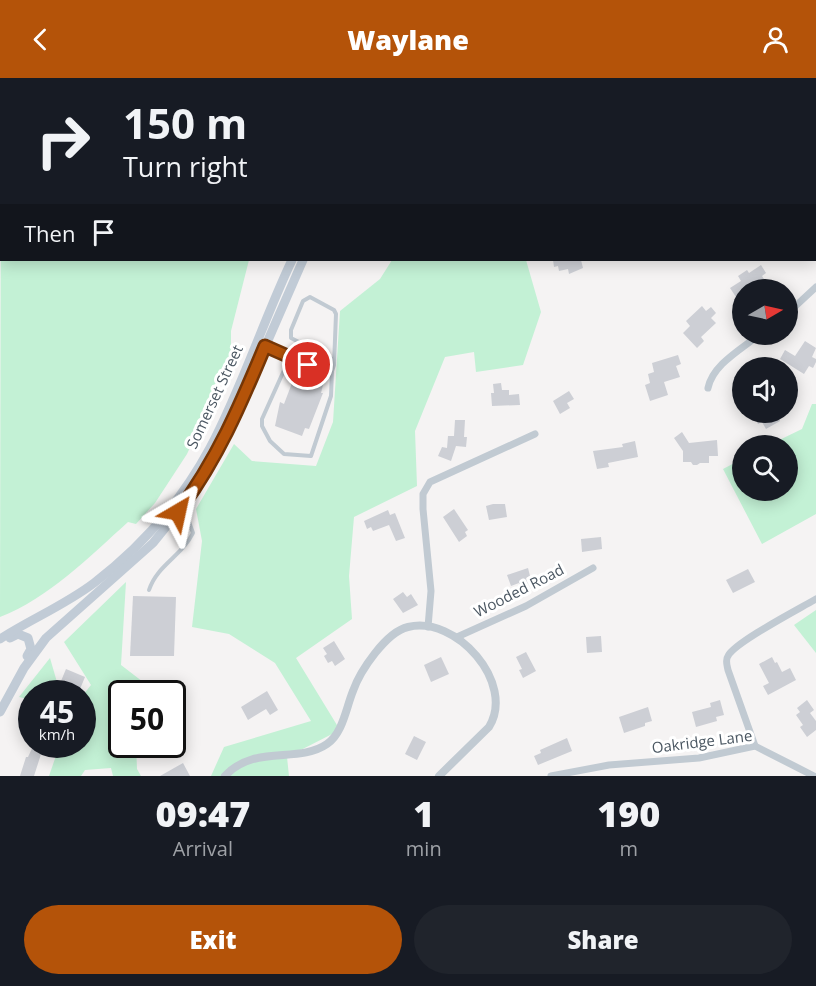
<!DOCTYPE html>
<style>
body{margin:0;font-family:"Open Sans",sans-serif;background:#20242c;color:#f1f3f6;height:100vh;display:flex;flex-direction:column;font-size:22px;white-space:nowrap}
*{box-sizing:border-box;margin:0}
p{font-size:20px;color:#9ea1a6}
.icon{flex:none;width:33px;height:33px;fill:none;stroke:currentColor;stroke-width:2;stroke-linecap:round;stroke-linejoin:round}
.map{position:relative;height:698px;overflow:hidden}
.side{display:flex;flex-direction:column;background:#171b24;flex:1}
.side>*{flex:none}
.top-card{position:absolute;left:0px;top:0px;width:816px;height:183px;box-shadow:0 3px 15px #0003;background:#171b24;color:#f1f3f6;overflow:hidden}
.needle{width:39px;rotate:81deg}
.fabs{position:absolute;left:732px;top:201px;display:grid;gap:12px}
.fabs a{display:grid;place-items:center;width:66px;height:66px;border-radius:50%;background:#171b24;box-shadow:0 3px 15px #0003;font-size:30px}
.speed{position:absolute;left:18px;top:602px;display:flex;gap:12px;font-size:30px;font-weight:700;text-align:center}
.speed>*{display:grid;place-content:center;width:78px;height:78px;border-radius:50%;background:#171b24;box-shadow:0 3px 15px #0003;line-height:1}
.speed small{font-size:15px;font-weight:400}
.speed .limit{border:3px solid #111;border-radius:9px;background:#fff;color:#111}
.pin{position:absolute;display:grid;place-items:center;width:51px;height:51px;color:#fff;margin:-26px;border:3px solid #fff;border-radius:50%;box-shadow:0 2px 6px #0007}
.me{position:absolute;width:66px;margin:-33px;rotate:36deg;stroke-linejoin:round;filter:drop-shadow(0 0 4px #0008)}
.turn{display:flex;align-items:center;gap:21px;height:126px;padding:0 24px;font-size:27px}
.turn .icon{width:78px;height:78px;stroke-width:2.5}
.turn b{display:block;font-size:42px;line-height:51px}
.then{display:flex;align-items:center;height:57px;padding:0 24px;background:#0003;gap:12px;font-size:22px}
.eta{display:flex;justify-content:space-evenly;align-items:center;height:102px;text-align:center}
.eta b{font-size:36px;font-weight:800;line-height:42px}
.primary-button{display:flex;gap:12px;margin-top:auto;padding:12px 24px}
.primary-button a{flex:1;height:69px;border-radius:36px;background:#b45309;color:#fff;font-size:24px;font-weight:800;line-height:69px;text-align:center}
.primary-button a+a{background:#20242c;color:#f1f3f6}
header{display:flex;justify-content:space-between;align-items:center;height:78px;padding:0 24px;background:#b45309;color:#fff;font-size:27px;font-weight:800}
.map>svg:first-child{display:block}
.green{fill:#c3f1d5}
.building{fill:#cdcfd5}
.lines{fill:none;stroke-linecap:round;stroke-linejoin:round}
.service{stroke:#c1cad2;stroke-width:4}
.minor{stroke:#c1cad2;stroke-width:7}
.tertiary{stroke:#c1cad2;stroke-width:8}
.secondary{stroke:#c1cbd6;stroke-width:9}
.route-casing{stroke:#753606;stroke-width:15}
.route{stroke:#b45309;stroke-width:10}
.labels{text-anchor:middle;stroke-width:6;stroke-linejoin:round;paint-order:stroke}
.street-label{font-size:15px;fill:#4a5661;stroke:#fff}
</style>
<header><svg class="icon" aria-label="back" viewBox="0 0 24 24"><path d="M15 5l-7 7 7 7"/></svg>Waylane<svg class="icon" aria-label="person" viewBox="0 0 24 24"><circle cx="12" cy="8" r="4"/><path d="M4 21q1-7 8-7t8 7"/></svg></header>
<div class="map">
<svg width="816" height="698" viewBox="0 0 816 698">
<rect width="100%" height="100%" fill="#f5f3f3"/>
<!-- green -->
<g class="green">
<path d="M107 0H391L104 1Z"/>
<path d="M1 19 2 182H249L231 253V280L187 376 155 425 136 446 128 444C89 479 49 520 0 539Z"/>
<path d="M392 182H526L541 234 523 287 476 294 474 274 445 279 415 353 417 408 354 439 349 498 352 541 296 580 340 652 287 679 289 698H211L224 669 311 643 275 585 229 556 192 549 202 463 196 431 234 366 252 383 316 388 333 344 340 233 380 201Z"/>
<path d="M812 326H816V436L762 466 723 391 742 381V412H788V368L769 367 802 351Z"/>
<path d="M126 504 121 587 147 607 145 615H122V666H136L137 691 141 698H113L111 690 85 692 81 698H49L59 669 58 666H82L83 617 91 607 64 564Z"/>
<path d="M816 532V575L794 547Z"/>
<path d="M50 580 59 611 67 615H32L31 622 19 619Z"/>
</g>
<!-- building -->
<g class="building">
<path d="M553 182H581L583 190 569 196 568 191 559 193 558 188 554 189Z"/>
<path d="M761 187 766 195 762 198 766 204 754 212H742V219L738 222 730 210 741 203 738 198 747 192 749 195Z"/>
<path d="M702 228 706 233 711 229 716 235 711 240 716 245 701 259 704 263 697 270 683 255 690 248 686 243Z"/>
<path d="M805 263 816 270 812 279 816 281V284L813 290 809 288 804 296 780 281 785 272 795 278Z"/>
<path d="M678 277 681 286 676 288 680 299 664 304 668 317 650 323 645 307 650 305 648 296 654 294 652 285Z"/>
<path d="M299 298 323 307 321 315H323L309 351 305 350 302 358 275 348 280 324 284 326 292 305 296 306Z"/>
<path d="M501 305 502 312H509V317L519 316 520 327 492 328 491 315H494L493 306Z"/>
<path d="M569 313 574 321 567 325 570 330 560 336 553 323Z"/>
<path d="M752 334H776L780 343 766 351 762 344 758 346Z"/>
<path d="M455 342H465L464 359H467L466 369 456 368 451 383 438 378 442 369 447 370 448 358H454Z"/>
<path d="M682 354 689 365 717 362 718 378H709V385H700L697 387H693L691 384H683V373L674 360Z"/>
<path d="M635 363 638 379 608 385 609 389 597 391 593 373 623 369 622 366Z"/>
<path d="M493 426H505L507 439 489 442 486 428Z"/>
<path d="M454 431 468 452 465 454 467 458 459 464 443 439Z"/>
<path d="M388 432 390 437 395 435 405 460 396 463 389 447 373 453 371 449 367 451 364 443Z"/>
<path d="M601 459 602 471 582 474 581 461Z"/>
<path d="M528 490 530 498 526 500 529 510 521 512 519 505 511 508 507 497Z"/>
<path d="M748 491 755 504 733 515 726 502Z"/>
<path d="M403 514 407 519 411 516 418 527 403 535 393 521Z"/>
<path d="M133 518 176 519 174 578H130Z"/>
<path d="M601 558 602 574 587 575 586 559Z"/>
<path d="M334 563 345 581 335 588 332 583 328 585 324 578 327 576 323 570Z"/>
<path d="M526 574 536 593 523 600 519 592 522 591 516 579Z"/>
<path d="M441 579 449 596 431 604 424 587Z"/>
<path d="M772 579 775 585 777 584 782 594 790 590 796 602 768 617 763 608 769 605 759 586Z"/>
<path d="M66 591 85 599 80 611 61 603Z"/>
<path d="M267 613 278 632 270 637 266 631 248 642 241 629Z"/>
<path d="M720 622 724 637 716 639 717 643 696 649 692 634 711 629 710 625Z"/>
<path d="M807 622 814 632 810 635 816 643V652L807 659 800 649 803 647 796 637 800 634 797 630Z"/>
<path d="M648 629 652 643 645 645V648L624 655 619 639Z"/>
<path d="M414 658 426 664 417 682 405 676Z"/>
<path d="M567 660 572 673 538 687 534 678 541 675 540 672Z"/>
<path d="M34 666H47L42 677 41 676 34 698H20L26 679H28Z"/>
<path d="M183 685 190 698H160Z"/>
</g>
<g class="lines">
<!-- service -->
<g class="service">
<path d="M470 0 472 2"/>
<path d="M265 268 327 295 332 293 334 287 336 236 334 232 310 219 303 223 291 252V260L334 282"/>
<path d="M290 279 262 341V348L270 363 284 376 311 378 331 318 332 293"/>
<path d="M149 512C157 487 182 478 193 455L189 444 179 435"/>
</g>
<!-- minor -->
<g class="minor">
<path d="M814 119 816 120"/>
<path d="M788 235 816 209"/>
<path d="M708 310C713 286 742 271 760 256"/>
<path d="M428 549 431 513 423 431V416L430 404 535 356"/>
<path d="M457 559 526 528 593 490"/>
<path d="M755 668 728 592C727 587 725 582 728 578 735 564 799 531 816 521"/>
<path d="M551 698 609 687 699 680 755 668 814 698"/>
</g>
<!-- tertiary -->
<path class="tertiary" d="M225 698C254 666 298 686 327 666 343 655 346 630 353 613 360 593 386 554 408 549 456 537 516 605 489 649L439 698"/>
<!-- secondary -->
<g class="secondary">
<path d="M436 2 438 0"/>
<path d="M10 560 18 556 28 560 31 571 27 578"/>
<path d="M0 561C31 541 65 527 94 505 141 469 182 422 210 370 242 310 263 243 292 182"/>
<path d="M0 634 24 590 46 560 153 465 178 434 200 404 228 354 303 182"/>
</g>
</g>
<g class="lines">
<!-- route casing -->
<g class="route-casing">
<path id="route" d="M178 434C217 382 240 328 265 268L308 287"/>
</g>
<!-- route -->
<use href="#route" class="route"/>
</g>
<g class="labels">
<!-- street labels -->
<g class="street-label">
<text transform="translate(215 319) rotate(-65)" y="5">Somerset Street</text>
<text transform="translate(519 513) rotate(-27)" y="5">Wooded Road</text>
<text transform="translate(702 664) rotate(-7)" y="5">Oakridge Lane</text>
</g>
</g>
</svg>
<div class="fabs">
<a><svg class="needle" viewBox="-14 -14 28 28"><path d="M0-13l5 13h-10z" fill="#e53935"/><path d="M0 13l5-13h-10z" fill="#9ea1a6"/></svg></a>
<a><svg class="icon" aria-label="sound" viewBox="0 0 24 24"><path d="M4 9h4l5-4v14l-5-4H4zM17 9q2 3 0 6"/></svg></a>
<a><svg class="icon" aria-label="search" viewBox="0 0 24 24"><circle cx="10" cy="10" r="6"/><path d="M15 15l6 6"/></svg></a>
</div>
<div class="speed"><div>45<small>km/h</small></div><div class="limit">50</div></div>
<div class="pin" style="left:308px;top:287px;background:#d93025"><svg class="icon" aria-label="arrive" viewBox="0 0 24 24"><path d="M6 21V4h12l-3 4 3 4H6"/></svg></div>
<svg class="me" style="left:178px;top:434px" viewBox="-20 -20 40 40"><path d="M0-17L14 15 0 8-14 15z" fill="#b45309" stroke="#fff" stroke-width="4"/></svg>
<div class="top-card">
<div class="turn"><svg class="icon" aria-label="right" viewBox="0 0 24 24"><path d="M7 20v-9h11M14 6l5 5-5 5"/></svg><div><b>150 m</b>Turn right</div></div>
<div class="then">Then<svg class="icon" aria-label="arrive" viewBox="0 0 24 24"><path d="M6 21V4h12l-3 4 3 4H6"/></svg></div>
</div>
</div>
<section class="side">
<div class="eta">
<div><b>09:47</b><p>Arrival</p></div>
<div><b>1</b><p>min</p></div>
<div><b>190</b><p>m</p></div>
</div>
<div class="primary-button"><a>Exit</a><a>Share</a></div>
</section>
